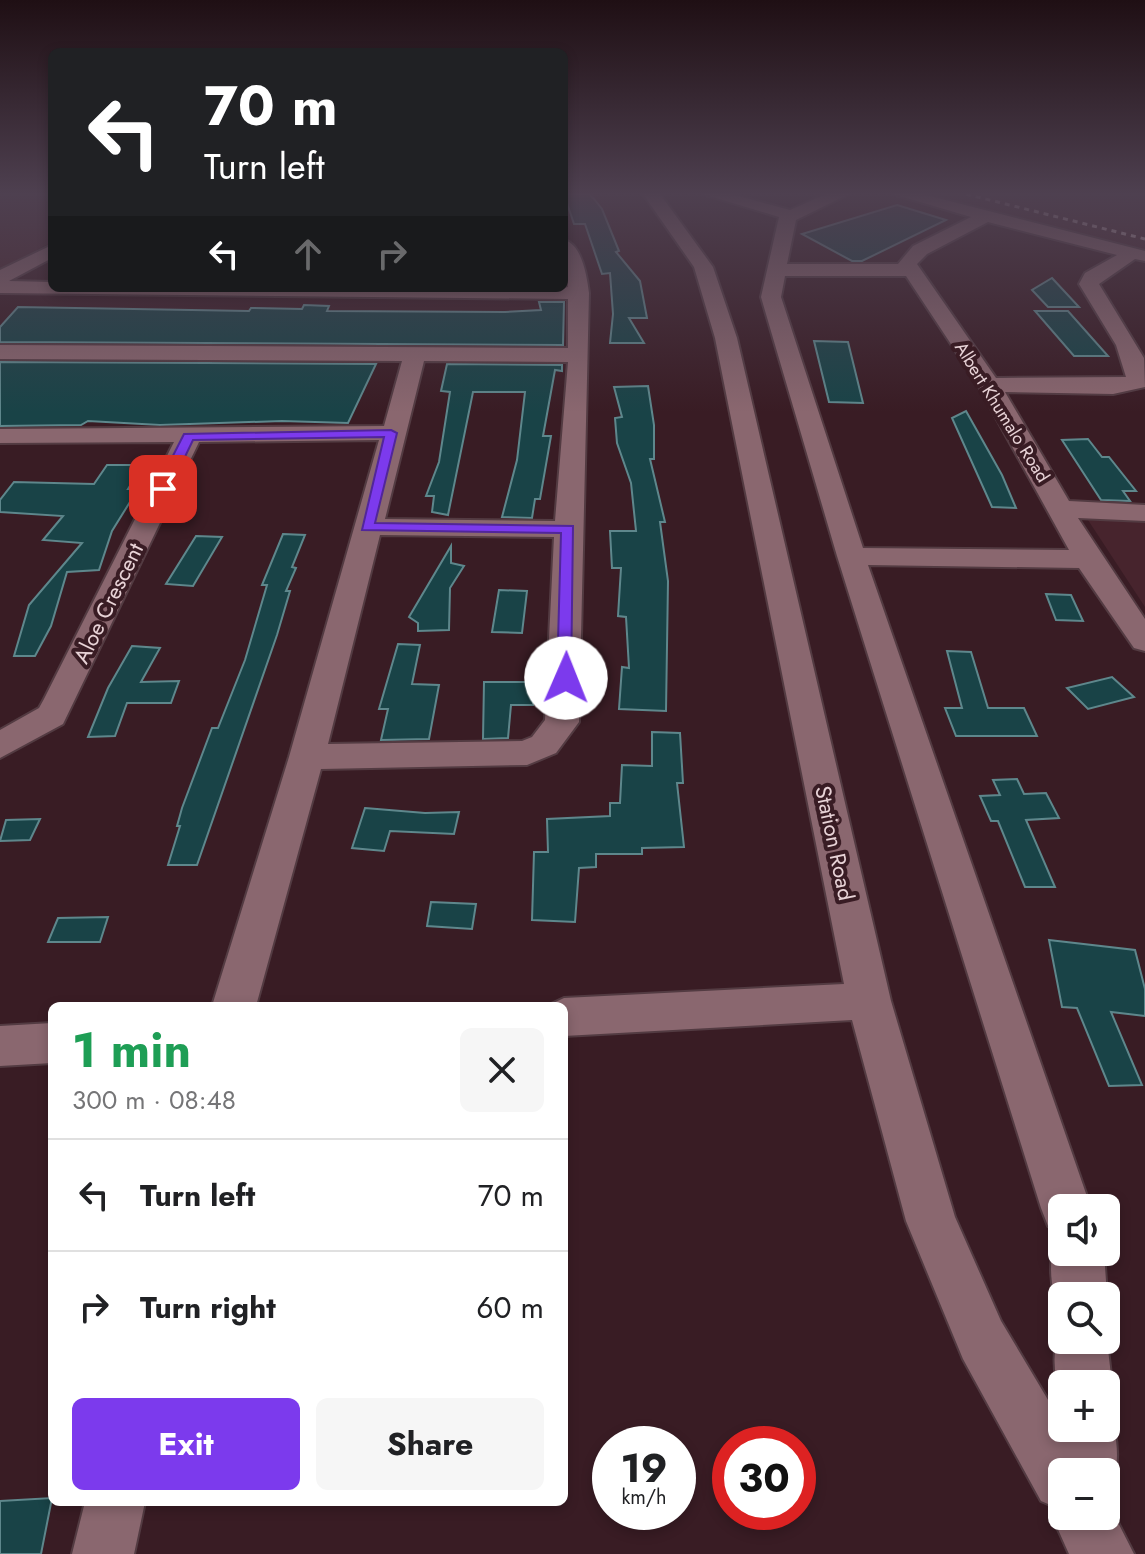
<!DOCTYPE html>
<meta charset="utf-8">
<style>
body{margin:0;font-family:Jost,sans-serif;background:#f6f6f6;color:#202124;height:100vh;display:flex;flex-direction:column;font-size:30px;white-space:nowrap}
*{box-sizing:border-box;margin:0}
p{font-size:26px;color:#757577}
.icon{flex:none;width:44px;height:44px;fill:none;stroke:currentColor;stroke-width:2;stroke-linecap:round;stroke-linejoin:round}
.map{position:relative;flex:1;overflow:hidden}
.side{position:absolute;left:48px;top:1002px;width:520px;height:504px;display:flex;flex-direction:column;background:#fff;border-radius:12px;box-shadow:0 4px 12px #0003}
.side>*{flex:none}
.guide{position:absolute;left:48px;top:48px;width:520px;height:244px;border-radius:12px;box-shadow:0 4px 12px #0003;background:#202124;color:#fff;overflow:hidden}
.tools{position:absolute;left:1048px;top:1194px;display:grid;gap:16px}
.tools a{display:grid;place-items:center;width:72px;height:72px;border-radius:12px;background:#fff;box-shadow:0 4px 12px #0003;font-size:40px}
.speed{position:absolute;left:592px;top:1426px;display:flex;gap:16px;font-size:40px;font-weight:700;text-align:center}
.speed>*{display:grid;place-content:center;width:104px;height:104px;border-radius:50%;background:#fff;box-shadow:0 4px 12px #0003;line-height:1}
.speed small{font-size:20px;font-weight:400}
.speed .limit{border:12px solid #d22;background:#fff;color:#111}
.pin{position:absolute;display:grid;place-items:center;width:68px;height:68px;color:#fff;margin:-34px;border-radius:16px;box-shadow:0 4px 12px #0006}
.me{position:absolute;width:88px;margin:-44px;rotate:1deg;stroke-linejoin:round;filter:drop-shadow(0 0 6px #0008)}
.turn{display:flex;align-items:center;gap:28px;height:168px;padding:0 24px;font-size:36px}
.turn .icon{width:104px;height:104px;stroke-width:2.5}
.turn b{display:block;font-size:56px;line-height:68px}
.lanes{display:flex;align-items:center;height:76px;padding:0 24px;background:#0003;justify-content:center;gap:40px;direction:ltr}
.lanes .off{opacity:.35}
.round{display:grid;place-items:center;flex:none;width:84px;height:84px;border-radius:12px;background:#f6f6f6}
.overview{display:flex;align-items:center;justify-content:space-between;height:136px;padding:0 24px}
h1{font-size:48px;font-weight:700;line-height:60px;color:#1e9e55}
.action{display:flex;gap:16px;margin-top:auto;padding:16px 24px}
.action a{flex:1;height:92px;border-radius:12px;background:#7c3aed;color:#fff;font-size:32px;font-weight:700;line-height:92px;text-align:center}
.action a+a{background:#f6f6f6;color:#202124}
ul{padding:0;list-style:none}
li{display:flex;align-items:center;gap:24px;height:112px;padding:0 24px;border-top:2px solid #e0e0e0}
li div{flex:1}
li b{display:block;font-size:30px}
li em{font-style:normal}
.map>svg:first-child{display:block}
.built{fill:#47242d}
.building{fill:#194347;stroke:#5e878c;stroke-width:2}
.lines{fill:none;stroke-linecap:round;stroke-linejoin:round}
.minor-casing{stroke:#533b42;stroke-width:4}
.minor{fill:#8a676f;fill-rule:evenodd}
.rail{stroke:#cdb6bb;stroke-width:3;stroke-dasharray:5 5;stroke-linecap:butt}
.route{fill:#7c3aed;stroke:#51269a;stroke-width:2}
.labels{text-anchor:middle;stroke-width:8;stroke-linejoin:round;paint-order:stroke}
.far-street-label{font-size:18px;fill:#e8d3d7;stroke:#391c24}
.street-label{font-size:22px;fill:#e8d3d7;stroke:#391c24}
</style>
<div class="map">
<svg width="1145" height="1554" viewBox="0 0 1145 1554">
<rect width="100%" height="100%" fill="#391c24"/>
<!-- built -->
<g class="built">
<path d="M0 194H52V242L0 269Z"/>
<path d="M924 194H1145V252Z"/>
<path d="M1088 520 1145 521V607Z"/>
</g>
<!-- building -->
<g class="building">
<path d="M564 194H589L594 199 602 209 619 251 616 252 640 281 647 318H629L644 343H610L613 314 610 273 602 274 585 224H574Z"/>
<path d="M897 205 946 220 862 261H852L802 234Z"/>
<path d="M1052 278 1079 307H1048L1032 290Z"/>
<path d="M539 302H564L563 345 0 342V327L18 307 249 311 251 308 302 309 304 305 329 306 327 311 505 312 541 310Z"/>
<path d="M1035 311H1068L1108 356H1074Z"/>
<path d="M814 341 848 342 863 403 829 402Z"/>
<path d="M0 362 376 364 348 423 282 421 160 425 88 421 81 425 0 426Z"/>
<path d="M447 364 562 365V371L555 370 543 436H551L540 499H535L532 518 502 517 517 460 525 392H473L448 515 432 512 434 496H426L439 462 450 392 441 391Z"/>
<path d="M648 386 654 425V459H650L665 522H660L668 581 666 711 619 709 622 667 629 668 626 617 618 616 621 568H612L610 531H636L631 483 617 443 615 418 622 417 614 387Z"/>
<path d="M966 411 1002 475 1016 508 992 507 952 418Z"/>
<path d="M1088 439 1102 457H1109L1136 491H1123L1130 501 1101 500 1062 440Z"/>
<path d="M107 465H143L128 489H138L112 531 99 570 67 572 51 626 35 656H14L29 605 82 543 43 540 63 516 0 512V500L14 482 94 484Z"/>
<path d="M283 534 305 535 292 567 296 568 286 591H290L277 635 197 865H168L180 826H177L182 808 212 728H218L245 660 267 585H262Z"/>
<path d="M196 536 222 537 193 586 166 584Z"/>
<path d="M451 546V563L464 566 450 588 449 630 418 631V623L409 617Z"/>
<path d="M499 590 527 591 522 633 492 632Z"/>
<path d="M1046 594 1071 595 1083 621 1056 620Z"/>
<path d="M398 644 420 645 412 684 439 685 429 739 381 740 388 709H379Z"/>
<path d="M132 646 160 648 141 682 179 681 171 703H127L115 736 88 737 108 688Z"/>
<path d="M947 651 971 652 988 708H1024L1037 736H956L945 708H962Z"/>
<path d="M1112 677 1134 697 1088 709 1067 688Z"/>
<path d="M484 682H534L533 705H511L508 738 483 739Z"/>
<path d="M652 732 680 733 683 783H677L684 847 642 848V854H596V867L579 868 575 922 532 920 534 852H548L547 819 610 816V803H620L622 765 652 766Z"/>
<path d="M1017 779 1024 794 1046 793 1059 818 1026 820 1055 887H1025L998 821H991L980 796 1000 795 993 780Z"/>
<path d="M365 808 425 813 459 812 454 834 390 831 384 851 352 848Z"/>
<path d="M40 819 30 840 0 841 6 820Z"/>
<path d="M431 902 476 904 472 929 427 926Z"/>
<path d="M108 917 100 942H48L58 918Z"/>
<path d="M1049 940 1135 950 1145 989V1016L1111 1012 1142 1085 1109 1086 1077 1008 1062 1007Z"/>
<path d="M52 1498 41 1554H0V1501Z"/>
</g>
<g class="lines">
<!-- minor casing -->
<g class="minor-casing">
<g id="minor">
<path d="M643 194H660L713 267 737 338 891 1001 955 1217 1001 1321 1060 1420 1062 1416V1428H1106V1407C1119 1435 1121 1465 1109 1493L1106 1494V1472H1062V1516H1106V1499L1134 1554H1069L1052 1516 1055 1507 1041 1501 963 1359 906 1221 852 1020 564 1036V1006H547L564 998 844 984 715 338 694 267Z"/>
<path d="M703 194H731L790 210 826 194H849L796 220 787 264H898L913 246 971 217 893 194H922L1145 251V261L1135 259 1099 284 1144 358 1145 387 1113 394 1005 392 1069 501 1145 505V521L1078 518 1145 619V651L1134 648 1079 568 868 565 1091 1208H1062V1231L1048 1226 1041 1208 837 556 761 297 779 217ZM988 222 1117 255 1085 273 1079 284 1116 345 1126 377 996 378 917 264 927 254ZM785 276H906L978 385 1069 550 863 548 781 297Z"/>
<path d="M564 240C582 244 587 277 589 293L579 722 556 753 527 765 321 769 256 1006H212L289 757 379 440 199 442 63 724 0 758V730L39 708 44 699 174 442 0 443V429L384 426 402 361 0 359V345L568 348V299L0 293V270L52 245V258L9 281 52 282V288H564L568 287C568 271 564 256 564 240ZM424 361 568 362 555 521 385 519ZM380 535 554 537 545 720 532 737 522 741 328 744Z"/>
<path d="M52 1023V1063L0 1066V1026Z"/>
<path d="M1062 1233V1252H1104L1107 1296H1062V1315C1050 1293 1045 1253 1062 1233Z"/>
<path d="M1062 1322V1340H1106V1332L1112 1384 1106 1399V1384H1062V1399C1052 1374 1052 1346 1062 1322Z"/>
<path d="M85 1502H145L134 1554H72Z"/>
</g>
</g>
<!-- minor -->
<use href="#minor" class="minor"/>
<!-- rail -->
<path class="rail" d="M966 194 1145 239"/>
</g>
<!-- sky -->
<linearGradient id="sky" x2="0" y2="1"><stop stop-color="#1f0f14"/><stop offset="0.47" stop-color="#4e4050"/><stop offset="1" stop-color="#4e4050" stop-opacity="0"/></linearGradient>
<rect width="1145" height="412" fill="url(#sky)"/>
<!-- route -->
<path class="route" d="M391 430 397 433 375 523 573 526 571 682H560L557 678 561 533 362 530 384 437 193 440 168 492 156 489 184 434Z"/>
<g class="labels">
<!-- far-street labels -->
<g class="far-street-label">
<text transform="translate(1002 412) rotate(58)" y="6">Albert Khumalo Road</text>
</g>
<!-- street labels -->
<g class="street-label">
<text transform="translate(108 603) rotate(-64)" y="8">Aloe Crescent</text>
<text transform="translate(835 843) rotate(78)" y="8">Station Road</text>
</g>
</g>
</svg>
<div class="tools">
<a><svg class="icon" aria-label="sound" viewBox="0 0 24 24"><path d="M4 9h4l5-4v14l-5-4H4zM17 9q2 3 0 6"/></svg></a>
<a><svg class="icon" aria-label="search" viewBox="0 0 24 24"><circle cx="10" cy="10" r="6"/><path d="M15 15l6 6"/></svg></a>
<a>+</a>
<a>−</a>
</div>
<div class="speed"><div>19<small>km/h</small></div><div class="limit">30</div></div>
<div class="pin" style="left:163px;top:489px;background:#d93025"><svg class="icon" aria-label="arrive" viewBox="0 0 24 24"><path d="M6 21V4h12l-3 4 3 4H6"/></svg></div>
<svg class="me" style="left:566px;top:678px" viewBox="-20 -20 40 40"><circle r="19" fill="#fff"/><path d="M0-13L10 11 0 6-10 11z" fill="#7c3aed"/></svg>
<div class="guide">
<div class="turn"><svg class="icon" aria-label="left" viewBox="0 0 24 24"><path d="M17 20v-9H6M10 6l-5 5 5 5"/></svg><div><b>70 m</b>Turn left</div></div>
<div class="lanes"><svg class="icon" aria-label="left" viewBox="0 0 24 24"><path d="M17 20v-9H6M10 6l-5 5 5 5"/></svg><svg class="icon off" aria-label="ahead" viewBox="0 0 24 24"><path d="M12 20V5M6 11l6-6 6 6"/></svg><svg class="icon off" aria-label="right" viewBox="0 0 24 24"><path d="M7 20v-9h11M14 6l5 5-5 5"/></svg></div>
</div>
<section class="side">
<div class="overview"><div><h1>1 min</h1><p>300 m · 08:48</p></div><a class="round"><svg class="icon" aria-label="close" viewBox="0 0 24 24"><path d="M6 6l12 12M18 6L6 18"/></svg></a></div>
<ul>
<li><svg class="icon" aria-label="left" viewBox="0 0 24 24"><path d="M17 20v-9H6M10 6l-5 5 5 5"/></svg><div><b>Turn left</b></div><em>70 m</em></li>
<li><svg class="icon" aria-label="right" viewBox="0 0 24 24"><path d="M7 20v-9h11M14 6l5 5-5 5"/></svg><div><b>Turn right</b></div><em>60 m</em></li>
</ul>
<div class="action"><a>Exit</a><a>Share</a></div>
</section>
</div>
